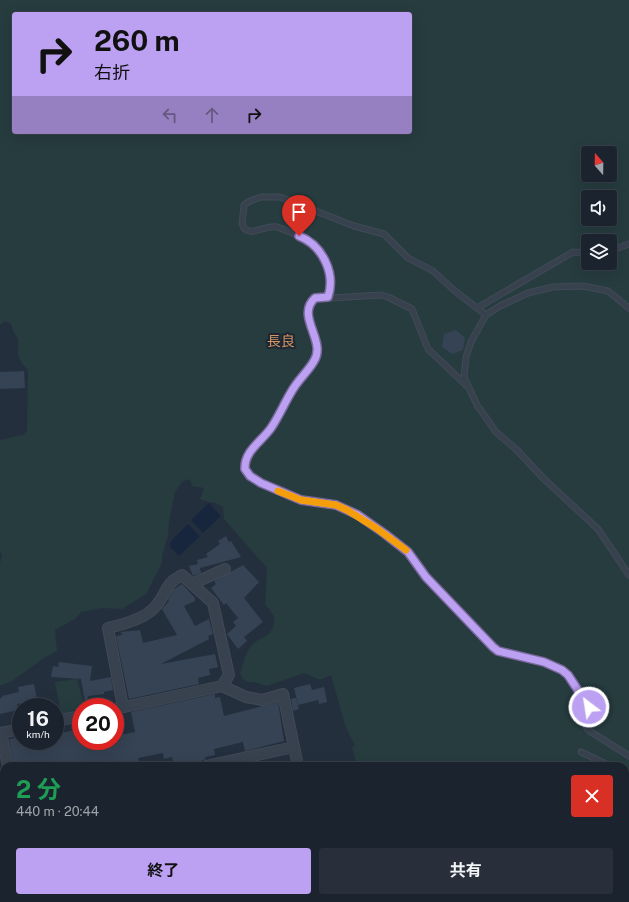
<!DOCTYPE html>
<html lang="ja">
<meta charset="utf-8">
<style>
body{margin:0;font-family:"Public Sans","Noto Sans JP",sans-serif;background:#282f3a;color:#f1f3f6;height:100vh;display:flex;flex-direction:column;font-size:15px;white-space:nowrap}
*{box-sizing:border-box;margin:0}
p{font-size:13px;color:#a0a4aa}
.icon{flex:none;width:22px;height:22px;fill:none;stroke:currentColor;stroke-width:2;stroke-linecap:round;stroke-linejoin:round}
.map{position:relative;flex:1;overflow:hidden}
.sheet{position:absolute;left:0px;top:762px;width:629px;height:140px;display:flex;flex-direction:column;background:#1b232e;border-radius:12px 12px 0 0;box-shadow:0 4px 16px #0002,0 0 0 1px #39404a}
.sheet>*{flex:none}
.guide{position:absolute;left:12px;top:12px;width:400px;height:122px;border-radius:4px;box-shadow:0 4px 16px #0002,0 0 0 1px #39404a;background:#bca0f2;color:#111;overflow:hidden}
.needle{width:26px;rotate:340deg}
.fabs{position:absolute;left:581px;top:146px;display:grid;gap:8px}
.fabs a{display:grid;place-items:center;width:36px;height:36px;border-radius:4px;background:#1b232e;box-shadow:0 4px 16px #0002,0 0 0 1px #39404a;font-size:20px}
.speed{position:absolute;left:12px;top:698px;display:flex;gap:8px;font-size:20px;font-weight:700;text-align:center}
.speed>*{display:grid;place-content:center;width:52px;height:52px;border-radius:50%;background:#1b232e;box-shadow:0 4px 16px #0002,0 0 0 1px #39404a;line-height:1}
.speed small{font-size:10px;font-weight:400}
.speed .limit{border:6px solid #d22;background:#fff;color:#111}
.pin{position:absolute;display:grid;place-items:center;width:34px;height:34px;color:#fff;margin:-41px -17px;border-radius:50% 50% 50% 0;rotate:-45deg;box-shadow:0 0 4px #0007}
.pin .icon{rotate:45deg}
.me{position:absolute;width:44px;margin:-22px;rotate:329deg;stroke-linejoin:round;filter:drop-shadow(0 0 3px #0008)}
.turn{display:flex;align-items:center;gap:14px;height:84px;padding:0 16px;font-size:18px}
.turn .icon{width:52px;height:52px;stroke-width:2.5}
.turn b{display:block;font-size:28px;line-height:34px}
.lanes{display:flex;align-items:center;height:38px;padding:0 16px;background:#0003;justify-content:center;gap:20px;direction:ltr}
.lanes .off{opacity:.35}
.round{display:grid;place-items:center;flex:none;width:42px;height:42px;border-radius:4px;background:#282f3a}
.summary{display:flex;align-items:center;justify-content:space-between;height:68px;padding:0 16px}
h1{font-size:24px;font-weight:700;line-height:30px;color:#1e9e55}
.primary-button{display:flex;gap:8px;margin-top:auto;padding:8px 16px}
.primary-button a{flex:1;height:46px;border-radius:4px;background:#bca0f2;color:#111;font-size:16px;font-weight:700;line-height:46px;text-align:center}
.primary-button a+a{background:#282f3a;color:#f1f3f6}
.map>svg:first-child{display:block}
.green{fill:#263c3f;fill-rule:evenodd}
.water{fill:#17263c}
.building{fill:#364354}
.lines{fill:none;stroke-linecap:round;stroke-linejoin:round}
.lane-casing{stroke:#414a57;stroke-width:7}
.street-casing{stroke:#414a57;stroke-width:12}
.lane{stroke:#38414e;stroke-width:5}
.street{stroke:#38414e;stroke-width:10}
.route-casing{stroke:#7a689d;stroke-width:10}
.route{stroke:#bca0f2;stroke-width:7}
.slow{stroke:#f59e0b;stroke-width:7}
.labels{text-anchor:middle;stroke-width:4;stroke-linejoin:round;paint-order:stroke}
.quarter-label{font-size:14px;fill:#d59563;stroke:#1d2633}
</style>
<div class="map">
<svg width="629" height="902" viewBox="0 0 629 902">
<rect width="100%" height="100%" fill="#242f3e"/>
<!-- green -->
<g class="green">
<path d="M0 0H629V885H625V766H357L352 747 355 746 345 725 331 675 320 680 304 673 267 686 255 682H248L243 679 240 673C243 665 245 655 249 649 259 633 275 641 274 616L265 604 267 568 224 519 223 507C213 500 207 503 200 499L204 488 192 486 190 479 182 482 175 492 169 522 168 536 162 556V563L146 594 122 609 101 608 81 612 75 619 55 630 57 651 44 658 12 681 0 686V563L2 556 0 551V440L23 435 27 431 28 370 21 362 18 354V339L14 333 11 324 5 321 0 325ZM14 14H410V132H14ZM588 153H610V175H588ZM588 197H610V219H588ZM588 241H610V263H588Z"/>
<path d="M77 679 85 707 61 714 55 682Z"/>
<path d="M160 898H477V902H451L440 899 435 902H156Z"/>
</g>
<!-- water -->
<g class="water">
<path d="M209 503 221 516 203 533 191 520Z"/>
<path d="M188 524 200 536 179 556 170 547V542Z"/>
</g>
<!-- building -->
<g class="building">
<path d="M456 330 465 338 463 350 452 354 442 347 444 334Z"/>
<path d="M24 371 25 388 0 389V372Z"/>
<path d="M226 536 229 542 231 541 241 557 200 568 201 573 193 576 189 566 198 564 197 560 208 557 206 554 220 544 218 541Z"/>
<path d="M243 565 259 582 244 598 263 622 244 637 247 641 238 649 227 634 236 626 233 622 238 618 226 603 224 605 211 588 216 584 214 581Z"/>
<path d="M182 584 195 598V601L184 606 195 626 209 619 213 634 208 636 209 639 161 664 215 654 218 667 209 669 210 675 198 678 199 684 129 699 116 636 122 635 121 632 140 630 143 643 177 635 162 609 169 601 168 600 173 590Z"/>
<path d="M59 662 92 666 90 681 111 677 113 690 104 692V694L88 696 87 702H85L81 679 51 677 53 666 58 667Z"/>
<path d="M34 684 37 700 17 704 18 710 0 714V698H2V696L19 692 18 687Z"/>
<path d="M310 684 312 690 324 687 327 702 319 704 318 700 298 705 294 688Z"/>
<path d="M215 694V698L220 697 224 716 278 702 284 741 245 751 243 742 214 749 215 755 205 757 206 759 201 761 182 765V764L174 765 172 757 164 759 163 753 138 758 139 761 117 766H14L9 739 21 737V741H55V734L81 729V741H115V736L135 732 131 712Z"/>
<path d="M296 698 299 709 293 711 291 699Z"/>
</g>
<g class="lines">
<!-- lane casing -->
<g class="lane-casing">
<g id="lane">
<path d="M610 251 629 244"/>
<path d="M328 297C334 279 327 249 308 240 299 235 287 231 277 227 266 224 247 240 242 224L244 205 250 201 261 197H280L354 226 384 234 408 258 433 271 455 291 486 315"/>
<path d="M477 308 573 252 588 253"/>
<path d="M629 308 608 291 583 286 553 287 528 293 500 306 486 315 471 342 466 357 464 377 477 405 496 432 517 450 543 478 598 529 629 575"/>
<path d="M468 387 428 349 412 309 388 297 381 295 331 298C291 288 316 332 318 348 318 353 317 356 315 360 312 365 307 369 303 374 289 391 283 414 268 431 259 442 244 453 245 469L250 476 261 483 286 494 301 500 337 505 358 515 404 548 426 577 497 651 544 662 562 670 568 675 588 703 586 726 588 730 629 756"/>
<path d="M581 752 610 766"/>
<path d="M625 775 629 778"/>
</g>
</g>
<!-- street casing -->
<g class="street-casing">
<g id="street">
<path d="M192 584 225 569"/>
<path d="M123 707 108 628C121 625 146 618 155 607 168 593 163 585 182 575L213 603 229 675 222 686"/>
<path d="M115 709 222 686 246 697 262 700 283 694 298 766"/>
<path d="M55 721 81 716"/>
<path d="M0 733 21 729"/>
<path d="M1 733 8 766"/>
<path d="M206 766 294 747"/>
<path d="M0 852H4"/>
<path d="M23 902 37 899"/>
</g>
</g>
<!-- lane -->
<use href="#lane" class="lane"/>
<!-- street -->
<use href="#street" class="street"/>
</g>
<g class="lines">
<!-- route casing -->
<g class="route-casing">
<path id="route" d="M299 236C322 245 336 273 328 297L315 298C295 316 327 341 314 361 309 370 301 377 295 386 286 399 280 415 271 428 262 441 244 451 245 469L250 476 261 483 301 500 336 505 358 515 385 534 408 552 426 577 493 647 498 651 544 662 562 670 568 675 589 707"/>
</g>
<!-- route -->
<use href="#route" class="route"/>
<!-- slow -->
<path class="slow" d="M278 491 301 500 336 505 347 510 376 528 406 550"/>
</g>
<g class="labels">
<!-- quarter labels -->
<g class="quarter-label">
<text x="281" y="346">長良</text>
</g>
</g>
</svg>
<div class="fabs">
<a><svg class="needle" viewBox="-14 -14 28 28"><path d="M0-13l5 13h-10z" fill="#e53935"/><path d="M0 13l5-13h-10z" fill="#a0a4aa"/></svg></a>
<a><svg class="icon" aria-label="sound" viewBox="0 0 24 24"><path d="M4 9h4l5-4v14l-5-4H4zM17 9q2 3 0 6"/></svg></a>
<a><svg class="icon" aria-label="layers" viewBox="0 0 24 24"><path d="M12 4l9 5-9 5-9-5zM3 14l9 5 9-5"/></svg></a>
</div>
<div class="speed"><div>16<small>km/h</small></div><div class="limit">20</div></div>
<div class="pin" style="left:299px;top:236px;background:#d93025"><svg class="icon" aria-label="arrive" viewBox="0 0 24 24"><path d="M6 21V4h12l-3 4 3 4H6"/></svg></div>
<svg class="me" style="left:589px;top:707px" viewBox="-20 -20 40 40"><circle r="17" fill="#bca0f2" stroke="#fff" stroke-width="3"/><path d="M0-11L8 9 0 5-8 9z" fill="#fff"/></svg>
<div class="guide">
<div class="turn"><svg class="icon" aria-label="right" viewBox="0 0 24 24"><path d="M7 20v-9h11M14 6l5 5-5 5"/></svg><div><b>260 m</b>右折</div></div>
<div class="lanes"><svg class="icon off" aria-label="left" viewBox="0 0 24 24"><path d="M17 20v-9H6M10 6l-5 5 5 5"/></svg><svg class="icon off" aria-label="ahead" viewBox="0 0 24 24"><path d="M12 20V5M6 11l6-6 6 6"/></svg><svg class="icon" aria-label="right" viewBox="0 0 24 24"><path d="M7 20v-9h11M14 6l5 5-5 5"/></svg></div>
</div>
<section class="sheet">
<div class="summary"><div><h1>2 分</h1><p>440 m · 20:44</p></div><a class="round" style="background:#d93025;color:#fff"><svg class="icon" aria-label="close" viewBox="0 0 24 24"><path d="M6 6l12 12M18 6L6 18"/></svg></a></div>
<div class="primary-button"><a>終了</a><a>共有</a></div>
</section>
</div>
